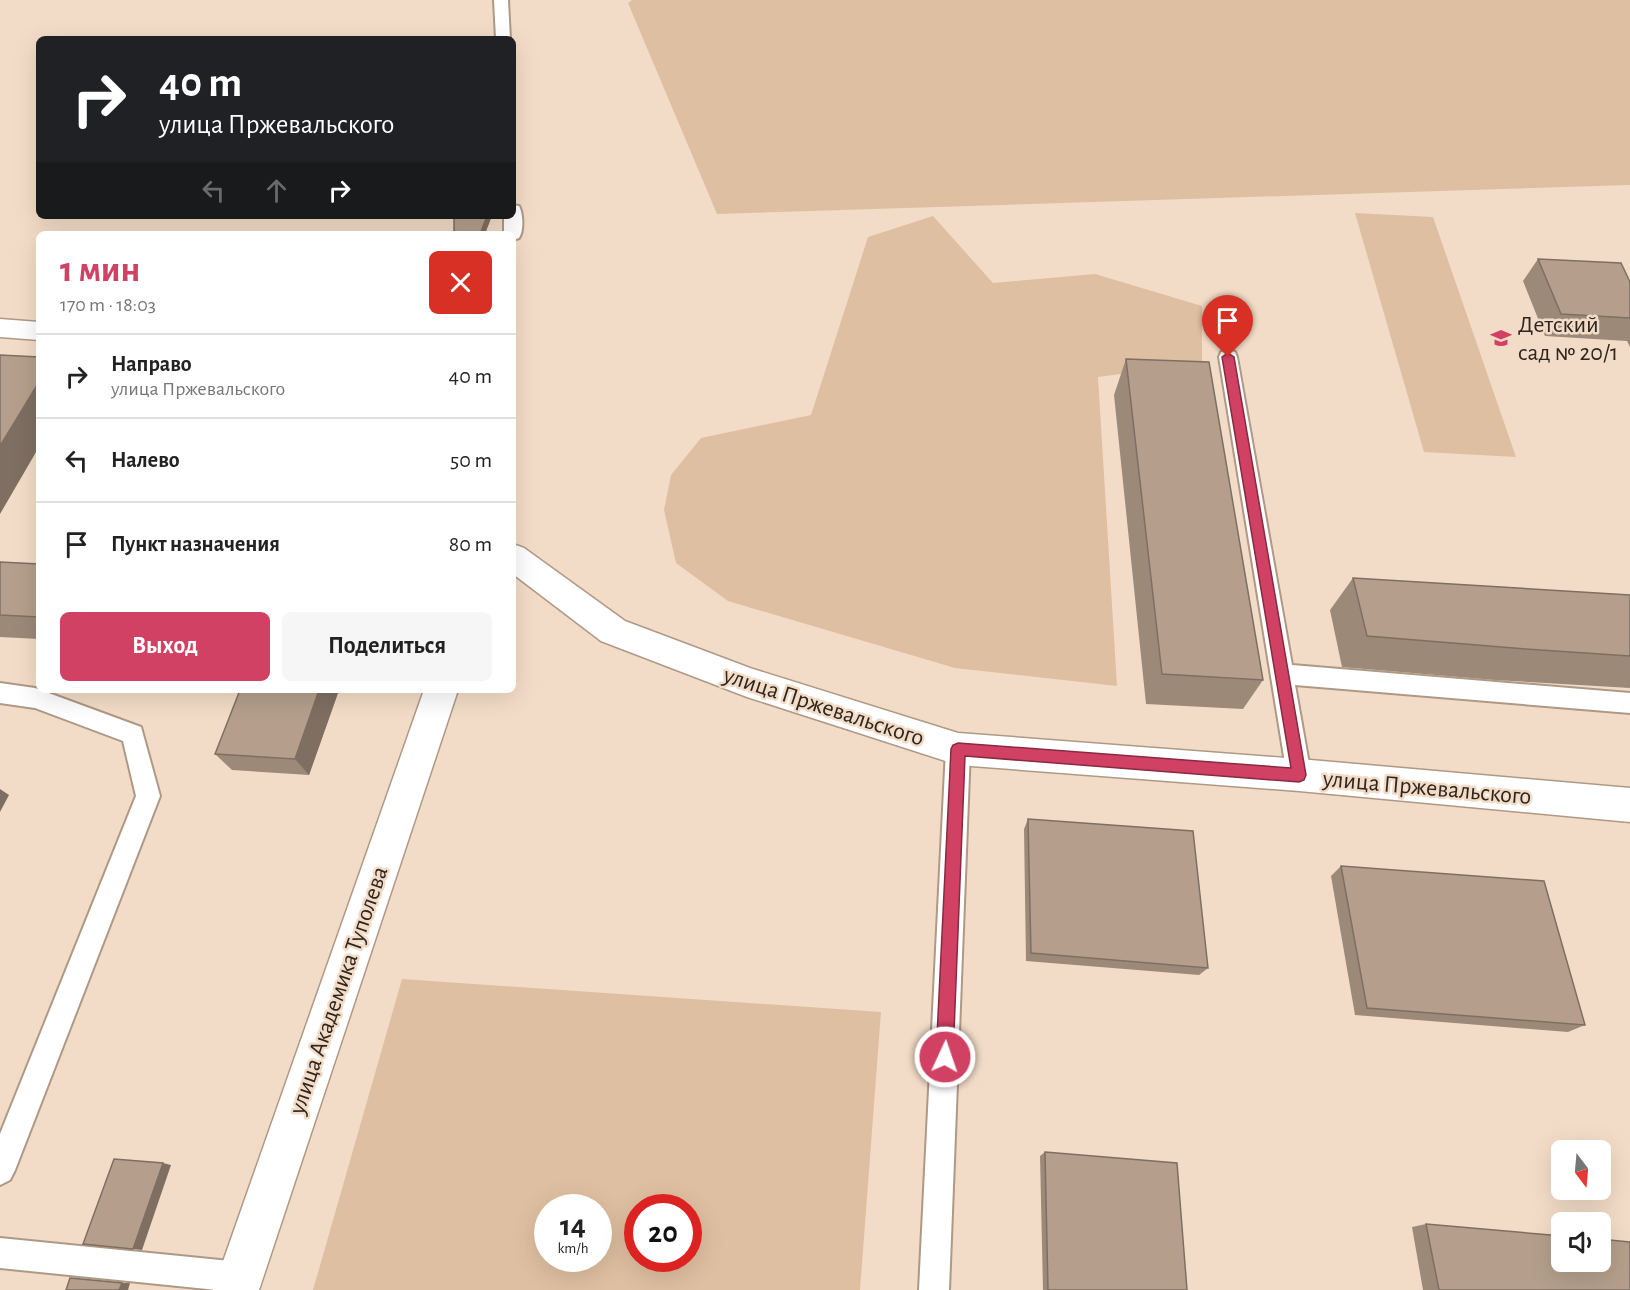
<!DOCTYPE html>
<html lang="ru">
<meta charset="utf-8">
<style>
body{margin:0;font-family:"Alegreya Sans",sans-serif;background:#f6f6f6;color:#222;height:100vh;display:flex;flex-direction:column;font-size:22px;white-space:nowrap}
*{box-sizing:border-box;margin:0}
p{font-size:20px;color:#767676}
.icon{flex:none;width:33px;height:33px;fill:none;stroke:currentColor;stroke-width:2;stroke-linecap:round;stroke-linejoin:round}
.map{position:relative;flex:1;overflow:hidden}
.side{position:absolute;left:36px;top:231px;width:480px;height:462px;display:flex;flex-direction:column;background:#fff;border-radius:9px;box-shadow:0 6px 24px #0002}
.side>*{flex:none}
.top-card{position:absolute;left:36px;top:36px;width:480px;height:183px;border-radius:9px;box-shadow:0 6px 24px #0002;background:#202124;color:#fff;overflow:hidden}
.needle{width:39px;rotate:164deg}
.buttons{position:absolute;left:1551px;top:1140px;display:grid;gap:12px}
.buttons a{display:grid;place-items:center;width:60px;height:60px;border-radius:9px;background:#fff;box-shadow:0 6px 24px #0002;font-size:30px}
.speed{position:absolute;left:534px;top:1194px;display:flex;gap:12px;font-size:30px;font-weight:700;text-align:center}
.speed>*{display:grid;place-content:center;width:78px;height:78px;border-radius:50%;background:#fff;box-shadow:0 6px 24px #0002;line-height:1}
.speed small{font-size:15px;font-weight:400}
.speed .limit{border:9px solid #d22;background:#fff;color:#111}
.pin{position:absolute;display:grid;place-items:center;width:51px;height:51px;color:#fff;margin:-62px -26px;border-radius:50% 50% 50% 0;rotate:-45deg;box-shadow:0 0 6px #0007}
.pin .icon{rotate:45deg}
.me{position:absolute;width:66px;margin:-33px;rotate:3deg;stroke-linejoin:round;filter:drop-shadow(0 0 4px #0008)}
.turn{display:flex;align-items:center;gap:21px;height:126px;padding:0 24px;font-size:27px}
.turn .icon{width:78px;height:78px;stroke-width:2.5}
.turn b{display:block;font-size:42px;line-height:51px}
.lanes{display:flex;align-items:center;height:57px;padding:0 24px;background:#0003;justify-content:center;gap:30px;direction:ltr}
.lanes .off{opacity:.35}
.round{display:grid;place-items:center;flex:none;width:63px;height:63px;border-radius:9px;background:#f6f6f6}
.summary{display:flex;align-items:center;justify-content:space-between;height:102px;padding:0 24px}
h1{font-size:36px;font-weight:600;line-height:45px;color:#d14163}
.action{display:flex;gap:12px;margin-top:auto;padding:12px 24px}
.action a{flex:1;height:69px;border-radius:9px;background:#d14163;color:#fff;font-size:24px;font-weight:600;line-height:69px;text-align:center}
.action a+a{background:#f6f6f6;color:#222}
ul{padding:0;list-style:none}
li{display:flex;align-items:center;gap:18px;height:84px;padding:0 24px;border-top:2px solid #e0e0e0}
li div{flex:1}
li b{display:block;font-size:22px}
li em{font-style:normal}
.map>svg:first-child{display:block}
.green{fill:#dfbfa1;fill-rule:evenodd}
.lines{fill:none;stroke-linecap:round;stroke-linejoin:round}
.service-casing{stroke:#ae9986;stroke-width:4}
.tertiary-casing{stroke:#ae9986;stroke-width:3}
.primary-casing{stroke:#ae9986;stroke-width:3}
.service{fill:#fff;fill-rule:evenodd}
.tertiary{fill:#fff;fill-rule:evenodd}
.primary{fill:#fff;fill-rule:evenodd}
.wall{fill:#9c8978}
.shaded-wall{fill:#7f6f62}
.building{fill:#b59f8c;stroke:#7f6f62;stroke-width:1.5}
.route{fill:#d14163;stroke:#882a40;stroke-width:1.5}
.labels{text-anchor:middle;stroke-width:5;stroke-linejoin:round;paint-order:stroke}
.poi-label{font-size:24px;fill:#2e251d;stroke:#f3dcc7;text-anchor:start}
.street-label{font-size:24px;fill:#2e251d;stroke:#f3dcc7}
</style>
<div class="map">
<svg width="1630" height="1290" viewBox="0 0 1630 1290">
<rect width="100%" height="100%" fill="#f3dcc7"/>
<!-- green -->
<g class="green">
<path d="M632 0H1630V185L717 214 628 3Z"/>
<path d="M1355 213 1433 217 1516 457 1424 452Z"/>
<path d="M933 216 993 283 1095 274 1202 306V363L1098 377 1117 686 955 668 728 601 676 563 664 510 671 475 701 438 811 415 868 237Z"/>
<path d="M402 979 881 1012 860 1290H313ZM548 1208H598V1258H548ZM638 1208H688V1258H638Z"/>
</g>
<g class="lines">
<!-- service casing -->
<g class="service-casing">
<g id="service">
<path d="M494 0H508L510 39H496Z"/>
<path d="M513 205 519 206C523 213 524 231 519 238L513 240V234H504V216H513Z"/>
<path d="M1228 350 1235 352 1237 357 1292 665 1630 693V713L1295 685 1311 775 1308 783 1299 786 1290 783 1287 775 1219 357 1221 352Z"/>
<path d="M0 683 35 688 141 727 160 796 15 1170 10 1180 0 1185V1134L136 796 123 741 35 708 0 703Z"/>
<path d="M958 738 966 741 970 749 949 1290H919L946 749 950 741Z"/>
<path d="M0 1238 240 1262 251 1266 255 1277 251 1288 246 1290H217L0 1268Z"/>
</g>
</g>
<!-- tertiary casing -->
<g class="tertiary-casing">
<path id="tertiary" d="M513 544 524 548 625 621 750 668 958 733 1299 759 1630 788V822L1299 791 958 765 747 697 601 641 513 574Z"/>
</g>
<!-- primary casing -->
<g class="primary-casing">
<g id="primary">
<path d="M0 319 39 322V340L0 337Z"/>
<path d="M424 690H458L259 1290H213Z"/>
</g>
</g>
<!-- service -->
<use href="#service" class="service"/>
<!-- tertiary -->
<use href="#tertiary" class="tertiary"/>
<!-- primary -->
<use href="#primary" class="primary"/>
</g>
<!-- wall -->
<g class="wall">
<path d="M1538 259 1630 282V347L1627 341 1545 336 1523 281Z"/>
<path d="M1126 359 1263 680 1243 709 1146 704 1114 395Z"/>
<path d="M0 562 39 564V639L0 637Z"/>
<path d="M1353 578 1630 595V688L1495 680 1342 667 1330 610Z"/>
<path d="M240 690H339L309 775 232 770 215 754Z"/>
<path d="M1028 819 1208 968 1199 975 1026 961 1024 829Z"/>
<path d="M1341 866 1585 1025 1568 1032 1355 1015 1331 876Z"/>
<path d="M1045 1152 1187 1290H1043L1040 1156Z"/>
<path d="M1426 1224 1630 1290H1423L1412 1227Z"/>
</g>
<!-- shaded-wall -->
<g class="shaded-wall">
<path d="M487 216H492L485 234H480Z"/>
<path d="M39 382V447L0 514V446Z"/>
<path d="M319 690H339L309 775 295 759Z"/>
<path d="M0 789 9 795 0 812Z"/>
<path d="M163 1163 171 1165 142 1250 133 1249Z"/>
<path d="M122 1283H130L128 1290H119Z"/>
</g>
<!-- building -->
<g class="building">
<path d="M454 216H487L480 234H454Z"/>
<path d="M377 232 411 234H376Z"/>
<path d="M1538 259 1621 263 1630 282V318L1561 314Z"/>
<path d="M0 355 39 357V382L0 446Z"/>
<path d="M1126 359 1209 362 1263 680 1162 674Z"/>
<path d="M0 562 39 564V617L0 615Z"/>
<path d="M1353 578 1630 595V656L1526 649 1367 636Z"/>
<path d="M240 690H319L295 759 215 754Z"/>
<path d="M1028 819 1193 831 1208 968 1031 953Z"/>
<path d="M1341 866 1544 881 1585 1025 1367 1008Z"/>
<path d="M1045 1152 1177 1163 1187 1290H1048Z"/>
<path d="M114 1159 163 1163 133 1249 83 1244Z"/>
<path d="M1426 1224 1562 1236V1262H1600V1239L1630 1242V1290H1439Z"/>
<path d="M70 1278 122 1283 119 1290H66Z"/>
</g>
<!-- route -->
<path class="route" d="M1228 353 1234 357 1306 775 1304 780 1299 782 965 756 953 1057 951 1063 945 1065 939 1063 936 1057 951 749 953 745 958 743 1291 768 1222 357Z"/>
<!-- icons -->
<defs>
<g id="school-bare" transform="scale(1.62)"><path d="M0-5L7-2L0 1L-7-2ZM-4 1L0 2.5L4 1V4Q0 6-4 4Z" fill="#d14163" stroke="#f3dcc7" stroke-width="2.5" paint-order="stroke"/></g>
</defs>
<g fill-rule="evenodd">
<use href="#school-bare" x="1501" y="338"/>
</g>
<g class="labels">
<!-- poi labels -->
<g class="poi-label">
<text x="1518" y="332">Детский<tspan x="1518" dy="28">сад № 20/1</tspan></text>
</g>
<!-- street labels -->
<g class="street-label">
<text transform="translate(824 706) rotate(18)" y="8">улица Пржевальского</text>
<text transform="translate(1427 787) rotate(5)" y="8">улица Пржевальского</text>
<text transform="translate(338 990) rotate(-71)" y="8">улица Академика Туполева</text>
</g>
</g>
</svg>
<div class="buttons">
<a><svg class="needle" viewBox="-14 -14 28 28"><path d="M0-13l5 13h-10z" fill="#e53935"/><path d="M0 13l5-13h-10z" fill="#767676"/></svg></a>
<a><svg class="icon" aria-label="sound" viewBox="0 0 24 24"><path d="M4 9h4l5-4v14l-5-4H4zM17 9q2 3 0 6"/></svg></a>
</div>
<div class="speed"><div>14<small>km/h</small></div><div class="limit">20</div></div>
<div class="pin" style="left:1228px;top:357px;background:#d93025"><svg class="icon" aria-label="arrive" viewBox="0 0 24 24"><path d="M6 21V4h12l-3 4 3 4H6"/></svg></div>
<svg class="me" style="left:945px;top:1057px" viewBox="-20 -20 40 40"><circle r="17" fill="#d14163" stroke="#fff" stroke-width="3"/><path d="M0-11L8 9 0 5-8 9z" fill="#fff"/></svg>
<div class="top-card">
<div class="turn"><svg class="icon" aria-label="right" viewBox="0 0 24 24"><path d="M7 20v-9h11M14 6l5 5-5 5"/></svg><div><b>40 m</b>улица Пржевальского</div></div>
<div class="lanes"><svg class="icon off" aria-label="left" viewBox="0 0 24 24"><path d="M17 20v-9H6M10 6l-5 5 5 5"/></svg><svg class="icon off" aria-label="ahead" viewBox="0 0 24 24"><path d="M12 20V5M6 11l6-6 6 6"/></svg><svg class="icon" aria-label="right" viewBox="0 0 24 24"><path d="M7 20v-9h11M14 6l5 5-5 5"/></svg></div>
</div>
<section class="side">
<div class="summary"><div><h1>1 мин</h1><p>170 m · 18:03</p></div><a class="round" style="background:#d93025;color:#fff"><svg class="icon" aria-label="close" viewBox="0 0 24 24"><path d="M6 6l12 12M18 6L6 18"/></svg></a></div>
<ul>
<li><svg class="icon" aria-label="right" viewBox="0 0 24 24"><path d="M7 20v-9h11M14 6l5 5-5 5"/></svg><div><b>Направо</b><p>улица Пржевальского</p></div><em>40 m</em></li>
<li><svg class="icon" aria-label="left" viewBox="0 0 24 24"><path d="M17 20v-9H6M10 6l-5 5 5 5"/></svg><div><b>Налево</b></div><em>50 m</em></li>
<li><svg class="icon" aria-label="arrive" viewBox="0 0 24 24"><path d="M6 21V4h12l-3 4 3 4H6"/></svg><div><b>Пункт назначения</b></div><em>80 m</em></li>
</ul>
<div class="action"><a>Выход</a><a>Поделиться</a></div>
</section>
</div>
